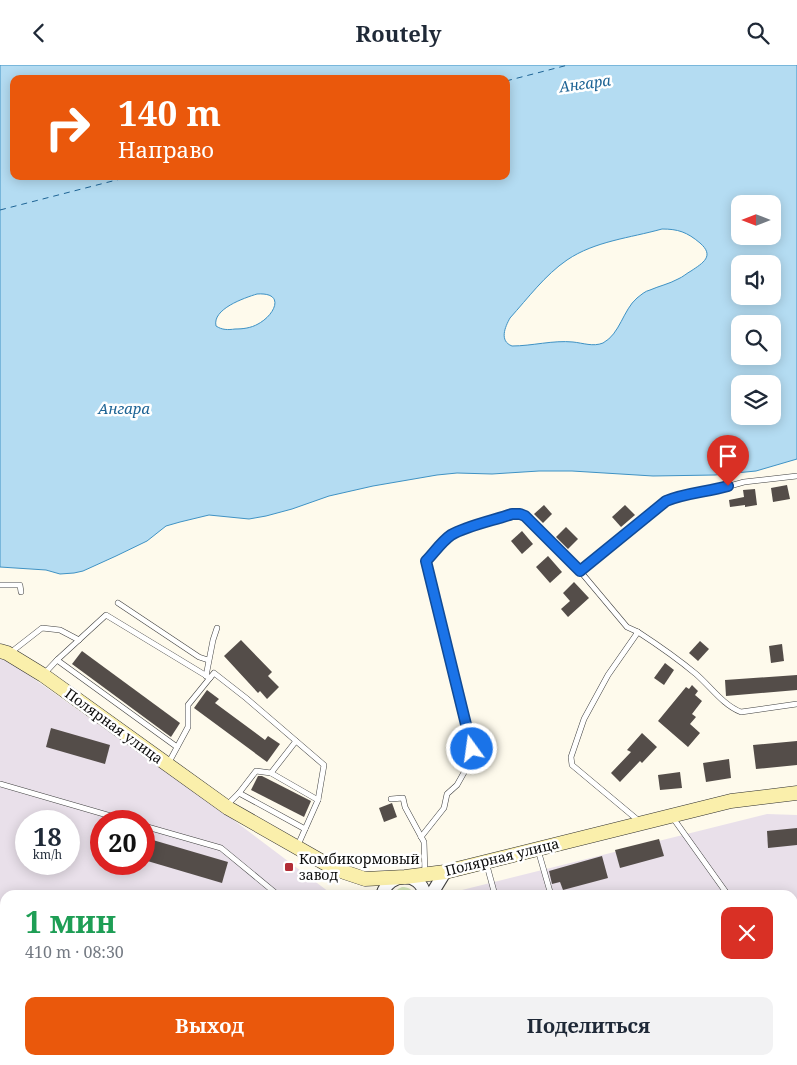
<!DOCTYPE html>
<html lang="ru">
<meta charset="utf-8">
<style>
body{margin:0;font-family:"Noto Serif",serif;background:#f2f2f3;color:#1f2937;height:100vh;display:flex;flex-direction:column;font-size:19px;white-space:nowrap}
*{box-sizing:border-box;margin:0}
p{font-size:16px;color:#747a83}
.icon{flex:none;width:28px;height:28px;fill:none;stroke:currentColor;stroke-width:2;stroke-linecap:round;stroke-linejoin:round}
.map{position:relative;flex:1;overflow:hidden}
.details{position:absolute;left:0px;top:825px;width:798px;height:175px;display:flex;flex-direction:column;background:#fff;border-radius:15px 15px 0 0;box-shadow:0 2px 12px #0003}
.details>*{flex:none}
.banner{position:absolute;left:10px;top:10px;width:500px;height:105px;border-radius:10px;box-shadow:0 2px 12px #0003;background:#ea580c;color:#fff;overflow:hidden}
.needle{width:32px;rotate:270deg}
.fabs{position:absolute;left:731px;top:130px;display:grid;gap:10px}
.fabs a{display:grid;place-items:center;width:50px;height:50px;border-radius:10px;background:#fff;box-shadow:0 2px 12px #0003;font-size:25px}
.speed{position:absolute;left:15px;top:745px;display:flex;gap:10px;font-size:25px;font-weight:700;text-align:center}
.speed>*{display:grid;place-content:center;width:65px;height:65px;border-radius:50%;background:#fff;box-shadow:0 2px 12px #0003;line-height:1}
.speed small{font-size:12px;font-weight:400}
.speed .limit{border:8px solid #d22;background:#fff;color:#111}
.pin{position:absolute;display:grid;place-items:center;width:42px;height:42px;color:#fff;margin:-51px -21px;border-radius:50% 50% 50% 0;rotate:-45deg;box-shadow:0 0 5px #0007}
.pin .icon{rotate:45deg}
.me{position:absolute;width:55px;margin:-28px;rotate:346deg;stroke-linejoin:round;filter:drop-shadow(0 0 4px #0008)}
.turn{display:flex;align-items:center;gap:18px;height:105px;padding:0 25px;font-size:22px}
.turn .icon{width:65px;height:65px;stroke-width:2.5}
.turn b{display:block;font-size:35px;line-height:42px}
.round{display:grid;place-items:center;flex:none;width:52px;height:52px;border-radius:10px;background:#f2f2f3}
.head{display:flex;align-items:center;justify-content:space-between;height:85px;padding:0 25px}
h1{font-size:30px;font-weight:700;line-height:38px;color:#1e9e55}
.action{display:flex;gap:10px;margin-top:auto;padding:10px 25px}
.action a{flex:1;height:58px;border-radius:10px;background:#ea580c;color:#fff;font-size:20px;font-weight:700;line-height:58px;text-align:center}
.action a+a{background:#f2f2f3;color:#1f2937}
header{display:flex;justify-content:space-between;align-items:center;height:65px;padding:0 25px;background:#fff;font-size:22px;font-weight:700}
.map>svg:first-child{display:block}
.industrial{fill:#e9e0ea;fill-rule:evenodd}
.green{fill:#d1e5b8}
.water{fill:#b4dcf2;stroke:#3f92c4;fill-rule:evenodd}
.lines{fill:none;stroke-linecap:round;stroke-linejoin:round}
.ferry{stroke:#1e6495;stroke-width:1;stroke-dasharray:6 5;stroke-linecap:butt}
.building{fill:#544d49}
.service-casing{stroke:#3f3f3f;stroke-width:6}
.minor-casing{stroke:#3f3f3f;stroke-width:11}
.tertiary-casing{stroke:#3f3f3f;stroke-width:14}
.secondary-casing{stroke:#2e2e2e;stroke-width:15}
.service{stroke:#fff;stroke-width:5}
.minor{stroke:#fff;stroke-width:10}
.tertiary{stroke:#fff;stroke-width:12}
.secondary{stroke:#faefab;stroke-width:14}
.route-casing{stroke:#114b97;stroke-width:12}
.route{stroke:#1a73e8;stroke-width:9}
.poi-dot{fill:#b22d37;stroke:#fff;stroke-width:2}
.labels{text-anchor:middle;stroke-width:5;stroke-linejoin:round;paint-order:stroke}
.street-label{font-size:14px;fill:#0c0c0c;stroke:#fff}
.poi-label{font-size:14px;fill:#0c0c0c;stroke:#fff;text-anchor:start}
.water-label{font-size:15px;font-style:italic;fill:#1e6495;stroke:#fff}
</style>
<header><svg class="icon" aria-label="back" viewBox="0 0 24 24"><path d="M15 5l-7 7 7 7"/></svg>Routely<svg class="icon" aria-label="search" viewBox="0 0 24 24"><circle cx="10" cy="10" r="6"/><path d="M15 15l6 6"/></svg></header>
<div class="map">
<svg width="797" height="1000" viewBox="0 0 797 1000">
<rect width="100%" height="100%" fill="#fefaec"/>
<!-- industrial -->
<g class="industrial">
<path d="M0 594 10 597 219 744 333 830H5V995H205L203 1000H0ZM26 756H69V799H26ZM101 756H144V799H101Z"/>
<path d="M767 749 797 750V1000H449L447 995H792V830H453L454 827Z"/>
</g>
<!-- green -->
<path class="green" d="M402 822C408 822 412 824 414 830H393L398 824Z"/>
<!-- water -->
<path class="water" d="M0 0H797V394L756 406 715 410 653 411 572 406H539L492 409 457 408 437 410 373 421 329 431 292 444 266 451 249 454 209 450 180 457 166 461 147 476 116 491 83 506 74 508 60 509 46 505 0 502ZM14 14H506V111H14ZM740 139H772V171H740ZM662 164C678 164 687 167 700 178 715 191 703 198 691 206 687 208 683 212 678 214 669 219 659 221 650 225 645 226 641 230 637 233 623 245 620 269 603 278 593 282 583 278 573 277 553 275 532 281 512 281 499 276 505 262 510 253 528 233 545 210 567 195 595 176 630 173 662 164ZM740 199H772V231H740ZM257 229C286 227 275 250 258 259 251 263 243 264 235 264 228 265 222 265 216 261 212 244 244 233 257 229ZM740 259H772V291H740ZM740 319H772V351H740Z"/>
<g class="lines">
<!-- ferry -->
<g class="ferry">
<path d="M506 16 568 0"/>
<path d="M0 145 132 111"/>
</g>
</g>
<!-- building -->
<g class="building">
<path d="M787 420 790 434 773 437 771 423Z"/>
<path d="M755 424 757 440 745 442V440L730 442 729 435 744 432 743 425Z"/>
<path d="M544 440 552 449 543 458 534 449Z"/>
<path d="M625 440 635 450 621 462 612 452Z"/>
<path d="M566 462 578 474 568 484 556 472Z"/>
<path d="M522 466 533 479 522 489 511 476Z"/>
<path d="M548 491 562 507 550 518 536 502Z"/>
<path d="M574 517 589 533 568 552 561 544 570 536 563 528Z"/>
<path d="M241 575 272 607 268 611 279 622 267 634 260 626 258 628 224 591Z"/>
<path d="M700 576 709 584 698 596 689 588Z"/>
<path d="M782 579 784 596 771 598 769 581Z"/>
<path d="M82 586 180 658 171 672 72 599Z"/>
<path d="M665 598 674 605 664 620 654 613Z"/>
<path d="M797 610V625L726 631 725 615Z"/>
<path d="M692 620 698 626 695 630 702 636 692 649 696 652 690 659 700 668 688 682 658 656 686 622 689 624Z"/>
<path d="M207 625 219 634 215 638 265 675 268 671 280 679 267 697 194 643Z"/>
<path d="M51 663 110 680 105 699 46 682Z"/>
<path d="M642 668 657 682 642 698 640 696 620 717 611 708 631 687 627 685Z"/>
<path d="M797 676V700L756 704 753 680Z"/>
<path d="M729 694 731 713 706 717 703 698Z"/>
<path d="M680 707 682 723 660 725 658 710Z"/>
<path d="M258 711H262L311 736 304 752 251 725Z"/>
<path d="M392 738 397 752 384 757 379 743Z"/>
<path d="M797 763V780L768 783 767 766Z"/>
<path d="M146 773 228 797 222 818 144 795V780Z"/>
<path d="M659 774 664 791 620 803 615 785Z"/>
<path d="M602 791 608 813 563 825 560 817 552 819 549 806Z"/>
</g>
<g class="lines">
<!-- service casing -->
<g class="service-casing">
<g id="service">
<path d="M0 520H20L21 527"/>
<path d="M118 538 199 592 208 595"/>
<path d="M638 567C658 580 678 594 696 609 711 622 723 640 741 647L797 639"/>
<path d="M10 588 42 563 60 565 79 575"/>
<path d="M57 595 177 682"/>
<path d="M43 610 57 595 106 550 210 613"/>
<path d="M206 611 213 575 217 563"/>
<path d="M168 699 188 662V640L214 608 246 633 324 700 318 735 298 780"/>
<path d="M271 708 318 735"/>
<path d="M0 719 128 756"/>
<path d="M239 728 256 706 271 708 296 676"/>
<path d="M391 734 403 733 405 742 424 777 425 809"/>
<path d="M226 741 239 728 305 764"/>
<path d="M673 753 728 830"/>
<path d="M639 756 572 700 571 692 584 654 608 610 638 567 627 562 580 506 665 437 679 431 712 426 744 417 797 411"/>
<path d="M144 761 221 783 278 830"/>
<path d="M421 772 444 743 447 729 457 720 466 704 472 684 426 496C434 488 441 477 451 470 466 461 494 455 512 449H520L525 451 580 506"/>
<path d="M538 785 551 830"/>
<path d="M486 797 495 830"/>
<path d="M792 920 797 926"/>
<path d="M0 975 5 977"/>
<path d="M36 995 45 1000"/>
<path d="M583 995 587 1000"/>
<path d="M690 995 694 1000"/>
<path d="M67 1000 69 995"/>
<path d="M165 1000 168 995"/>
</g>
</g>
<!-- minor casing -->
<g class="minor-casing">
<g id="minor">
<path d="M419 995 422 1000"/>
<path d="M337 1000 339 995"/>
</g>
</g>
<!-- tertiary casing -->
<g class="tertiary-casing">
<g id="tertiary">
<path d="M382 830C389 807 420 805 425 830"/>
<path d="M431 830 445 807"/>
<path d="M394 995V1000"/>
</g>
</g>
<!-- secondary casing -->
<g class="secondary-casing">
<path id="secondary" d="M0 586 7 588 43 610 228 743 328 800 344 807 365 814 405 812 445 807 731 736 797 728"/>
</g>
<!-- service -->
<use href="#service" class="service"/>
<!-- minor -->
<use href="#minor" class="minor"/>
<!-- tertiary -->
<use href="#tertiary" class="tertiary"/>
<!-- secondary -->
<use href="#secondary" class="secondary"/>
</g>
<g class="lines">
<!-- route casing -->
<g class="route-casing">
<path id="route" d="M472 684 426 496C434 488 441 477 451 470 466 461 495 455 512 449H520L525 451 580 506 666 436C685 428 707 427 728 421"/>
</g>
<!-- route -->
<use href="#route" class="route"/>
</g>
<!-- markers -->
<rect class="poi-dot" x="284" y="797" width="10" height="10" rx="2.5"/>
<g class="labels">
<!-- street labels -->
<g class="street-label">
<text transform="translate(114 661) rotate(36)" y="5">Полярная улица</text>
<text transform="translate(502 792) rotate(-14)" y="5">Полярная улица</text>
</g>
<!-- poi labels -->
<g class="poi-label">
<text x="299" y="799">Комбикормовый<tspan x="299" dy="16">завод</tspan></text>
</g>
<!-- water labels -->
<g class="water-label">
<text transform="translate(585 19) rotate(-8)" y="5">Ангара</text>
<text x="124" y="349">Ангара</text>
</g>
</g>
</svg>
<div class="fabs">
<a><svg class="needle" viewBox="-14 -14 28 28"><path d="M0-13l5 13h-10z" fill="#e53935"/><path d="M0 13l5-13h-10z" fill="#747a83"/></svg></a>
<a><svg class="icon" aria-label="sound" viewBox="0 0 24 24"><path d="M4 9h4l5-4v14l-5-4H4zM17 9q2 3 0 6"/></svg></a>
<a><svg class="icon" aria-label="search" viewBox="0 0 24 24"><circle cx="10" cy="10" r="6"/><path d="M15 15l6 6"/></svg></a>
<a><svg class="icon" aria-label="layers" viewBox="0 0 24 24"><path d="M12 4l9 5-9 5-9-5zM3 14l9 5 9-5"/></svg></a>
</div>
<div class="speed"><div>18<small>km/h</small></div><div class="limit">20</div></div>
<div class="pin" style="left:728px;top:421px;background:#d93025"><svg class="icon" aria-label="arrive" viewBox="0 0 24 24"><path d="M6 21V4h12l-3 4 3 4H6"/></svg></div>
<svg class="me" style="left:472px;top:684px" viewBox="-20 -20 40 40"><circle r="17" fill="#1a73e8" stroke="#fff" stroke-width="3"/><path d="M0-11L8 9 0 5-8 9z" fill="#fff"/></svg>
<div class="banner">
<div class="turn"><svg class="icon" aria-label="right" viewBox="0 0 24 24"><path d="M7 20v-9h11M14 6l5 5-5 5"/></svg><div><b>140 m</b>Направо</div></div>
</div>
<section class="details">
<div class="head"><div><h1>1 мин</h1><p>410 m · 08:30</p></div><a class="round" style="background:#d93025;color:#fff"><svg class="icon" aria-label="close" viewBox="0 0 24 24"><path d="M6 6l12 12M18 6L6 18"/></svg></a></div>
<div class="action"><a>Выход</a><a>Поделиться</a></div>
</section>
</div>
